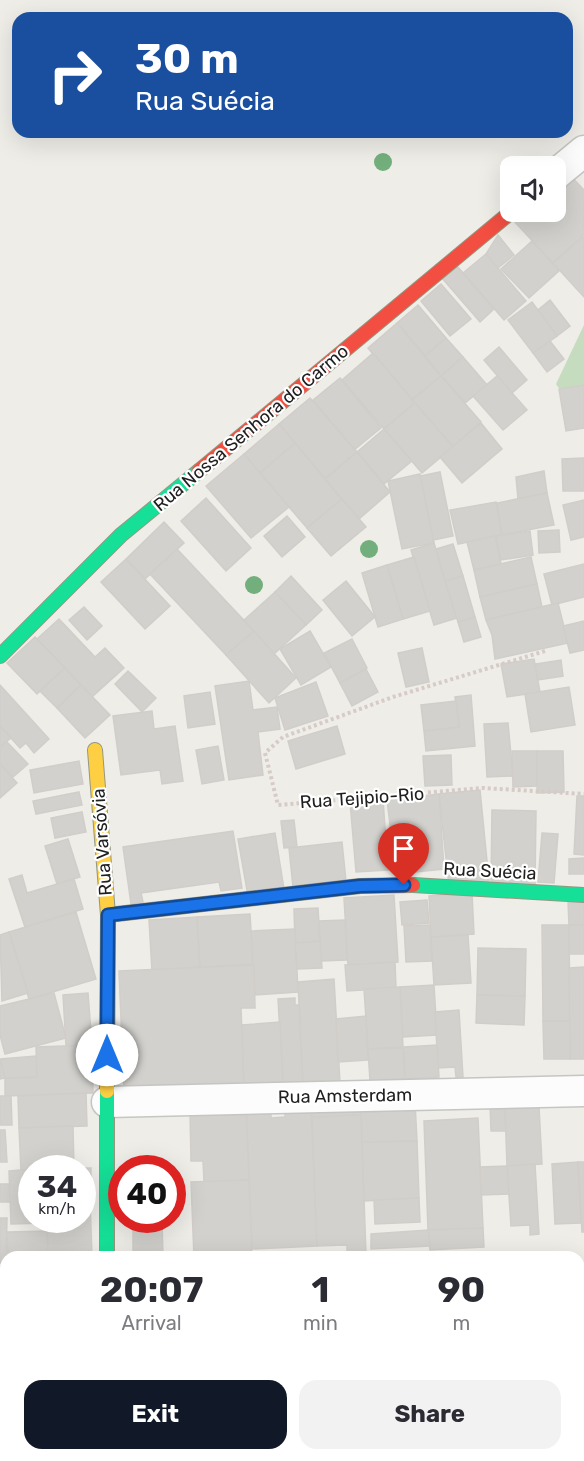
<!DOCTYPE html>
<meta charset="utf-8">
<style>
body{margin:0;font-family:Rubik,sans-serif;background:#f2f2f3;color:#2b2b33;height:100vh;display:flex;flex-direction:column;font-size:22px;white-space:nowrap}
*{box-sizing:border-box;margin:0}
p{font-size:20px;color:#7c7c81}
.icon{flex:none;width:33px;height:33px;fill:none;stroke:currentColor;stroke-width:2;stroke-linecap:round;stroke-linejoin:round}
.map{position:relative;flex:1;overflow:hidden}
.side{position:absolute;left:0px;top:1251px;width:585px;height:210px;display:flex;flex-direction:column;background:#fff;border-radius:18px 18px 0 0;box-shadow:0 6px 24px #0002}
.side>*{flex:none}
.top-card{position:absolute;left:12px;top:12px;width:561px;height:126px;border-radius:18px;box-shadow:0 6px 24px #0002;background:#1a4fa0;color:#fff;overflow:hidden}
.fabs{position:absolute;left:500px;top:156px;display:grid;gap:12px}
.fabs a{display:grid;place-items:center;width:66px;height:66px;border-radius:12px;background:#fff;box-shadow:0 6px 24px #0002;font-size:30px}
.speed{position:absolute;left:18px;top:1155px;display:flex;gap:12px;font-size:30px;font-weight:700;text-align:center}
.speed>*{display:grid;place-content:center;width:78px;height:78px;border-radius:50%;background:#fff;box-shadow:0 6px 24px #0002;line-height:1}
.speed small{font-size:15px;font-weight:400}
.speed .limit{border:9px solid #d22;background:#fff;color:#111}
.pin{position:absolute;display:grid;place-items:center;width:51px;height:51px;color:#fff;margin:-62px -26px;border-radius:50% 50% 50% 0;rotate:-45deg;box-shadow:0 0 6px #0007}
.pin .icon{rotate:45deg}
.me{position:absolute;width:66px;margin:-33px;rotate:0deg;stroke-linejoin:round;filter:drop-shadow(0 0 4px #0008)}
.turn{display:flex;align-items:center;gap:21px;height:126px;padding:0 24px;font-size:27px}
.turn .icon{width:78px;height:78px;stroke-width:2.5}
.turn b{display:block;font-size:42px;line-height:51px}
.eta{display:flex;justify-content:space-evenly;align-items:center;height:102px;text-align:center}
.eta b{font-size:36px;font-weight:700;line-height:42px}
.cta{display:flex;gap:12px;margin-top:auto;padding:12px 24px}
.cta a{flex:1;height:69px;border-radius:18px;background:#111827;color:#fff;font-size:24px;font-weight:700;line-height:69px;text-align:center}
.cta a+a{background:#f2f2f3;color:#2b2b33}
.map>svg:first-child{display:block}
.forest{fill:#c6dcbe}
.building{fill:#d2d1cd;stroke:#d1ceca;stroke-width:1.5}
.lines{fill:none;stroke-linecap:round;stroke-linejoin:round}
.street-casing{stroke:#c5c5c3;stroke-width:33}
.fast-casing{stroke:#949880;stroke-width:16}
.slow-casing{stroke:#949880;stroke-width:16}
.jam-casing{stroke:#949880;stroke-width:16}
.path{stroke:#d7cbc7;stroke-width:4;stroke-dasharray:3 3;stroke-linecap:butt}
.street{stroke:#fcfcfc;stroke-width:30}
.fast{stroke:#16e098;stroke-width:14}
.slow{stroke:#ffcf43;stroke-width:14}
.jam{stroke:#f24e42;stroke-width:14}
.tree{fill:#73af7c}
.route-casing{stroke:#114b97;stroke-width:15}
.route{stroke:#1a73e8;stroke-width:10}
.labels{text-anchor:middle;stroke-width:4.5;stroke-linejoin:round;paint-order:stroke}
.street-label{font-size:18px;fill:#202020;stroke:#fff}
</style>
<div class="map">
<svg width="584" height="1461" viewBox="0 0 584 1461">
<rect width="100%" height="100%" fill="#eeede8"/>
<!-- forest -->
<path class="forest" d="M584 325V423L556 384Z"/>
<!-- building -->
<g class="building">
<path d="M566 171 584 190V234L553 263 513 220 522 212H555V181Z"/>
<path d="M498 235 514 255 498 268 486 254Z"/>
<path d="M584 236V297L553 263Z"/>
<path d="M532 241 559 271 529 298 501 269Z"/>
<path d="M486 254 526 301 504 320 463 273Z"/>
<path d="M457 266 494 309 480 322 442 278Z"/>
<path d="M441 284 471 319 450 336 421 301Z"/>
<path d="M550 300 570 326 557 336 538 310Z"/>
<path d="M532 302 557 336 533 353 508 320Z"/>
<path d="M418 305 446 338 425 356 397 323Z"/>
<path d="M397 323 441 376 412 400 368 348Z"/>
<path d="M446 338 463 357 441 376 425 356Z"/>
<path d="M550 341 564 359 547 372 533 353Z"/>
<path d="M499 347 527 380 512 393 484 360Z"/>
<path d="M373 353 415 403 384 429 342 380Z"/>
<path d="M463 357 487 385 465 403 441 376Z"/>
<path d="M441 376 481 422 453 447 412 400Z"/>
<path d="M497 376 527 410 503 430 473 396Z"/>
<path d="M340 378 381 428 354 450 313 400Z"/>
<path d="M584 385V428L566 431 559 389Z"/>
<path d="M310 398 357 452 325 479 279 424Z"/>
<path d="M415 403 453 447 422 473 384 429Z"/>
<path d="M481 423 502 449 462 483 440 457Z"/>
<path d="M279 424 295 443 260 473 244 454Z"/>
<path d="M384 429 412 461 384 484 357 452Z"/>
<path d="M295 443 342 499 307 528 260 473Z"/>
<path d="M357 452 390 492 359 519 325 479Z"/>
<path d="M244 454 289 507 251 538 206 486Z"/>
<path d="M584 458V491H563L562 459Z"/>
<path d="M544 471 547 493 518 499 516 477Z"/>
<path d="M440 472 453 536 433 540 420 476Z"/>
<path d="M420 474 434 543 402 549 388 481Z"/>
<path d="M547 493 554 525 502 535 497 503Z"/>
<path d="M206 498 251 548 226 571 181 521Z"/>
<path d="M342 499 366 527 331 556 307 528Z"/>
<path d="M584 500V537L571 540 563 505Z"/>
<path d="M496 502 502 535 458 544 450 510Z"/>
<path d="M287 516 305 537 282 557 264 536Z"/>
<path d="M164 522 184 543 145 579 126 559Z"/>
<path d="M559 530 560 552 539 553 538 531Z"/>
<path d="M530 531 533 555 501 560 496 536Z"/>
<path d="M495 536 501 564 474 570 467 542Z"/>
<path d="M434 543 457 618 434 625 411 550Z"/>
<path d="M453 544 463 576 445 581 436 549Z"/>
<path d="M177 549 254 631 226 655 150 574Z"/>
<path d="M414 557 430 611 403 619 387 565Z"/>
<path d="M531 557 537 584 480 597 474 570Z"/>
<path d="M126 559 170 606 145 629 101 582Z"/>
<path d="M584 564V597L552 605 544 574Z"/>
<path d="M387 565 403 619 378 627 362 573Z"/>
<path d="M291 576 322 610 306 625 275 592Z"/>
<path d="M463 576 475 617 458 622 445 581Z"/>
<path d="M346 581 375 617 352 636 323 600Z"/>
<path d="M537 584 542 607 486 620 480 597Z"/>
<path d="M275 592 306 625 274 654 244 620Z"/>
<path d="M558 603 568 643 495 659 492 635 486 620Z"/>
<path d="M84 607 102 626 87 640 69 620Z"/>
<path d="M475 617 481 637 464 642 458 622Z"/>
<path d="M59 619 95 657 105 648 124 668 92 697 37 639Z"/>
<path d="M584 621V650L570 653 563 626Z"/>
<path d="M254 631 296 678 269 703 226 655Z"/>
<path d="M310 631 331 667 301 685 280 649Z"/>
<path d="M35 637 65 668 37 694 7 663Z"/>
<path d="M352 639 367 668 340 683 324 653Z"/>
<path d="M422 648 429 682 406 687 398 653Z"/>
<path d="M534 659 540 692 507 697 501 664Z"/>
<path d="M561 660 563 676 538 680 535 664Z"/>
<path d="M65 668 81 685 57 708 40 691Z"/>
<path d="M366 669 378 692 352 706 340 683Z"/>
<path d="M128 671 156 698 142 712 115 684Z"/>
<path d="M249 681 253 710 277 707 280 729 258 732 263 775 229 780 215 686Z"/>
<path d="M316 682 328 716 285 730 275 698Z"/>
<path d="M0 685 49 739 34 753 26 743 20 748 0 726Z"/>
<path d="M81 685 110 715 85 738 57 708Z"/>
<path d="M569 687 575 725 531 732 525 694Z"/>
<path d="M210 692 215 724 188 728 184 696Z"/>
<path d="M471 695 475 746 426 751 424 731 459 727 455 697Z"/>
<path d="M456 701 459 727 424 731 421 705Z"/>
<path d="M152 711 154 729 175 726 183 781 162 784 160 770 121 775 113 716Z"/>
<path d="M508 723 513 776 487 777 484 724Z"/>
<path d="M0 726 11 738 0 747Z"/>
<path d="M337 726 345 754 296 769 288 741Z"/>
<path d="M7 742 28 764 13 777 0 764V747Z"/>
<path d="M218 746 224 780 202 784 196 750Z"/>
<path d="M512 751H537V786L513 787Z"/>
<path d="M537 751H563L564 792 537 793Z"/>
<path d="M451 755 452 785 425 786 423 756Z"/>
<path d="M79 761 83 784 34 793 30 770Z"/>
<path d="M0 764 17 783 0 798Z"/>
<path d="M480 790 489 881 449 886 439 794Z"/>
<path d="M79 792 82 805 36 814 33 801Z"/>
<path d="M439 794 444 869 396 874 387 800Z"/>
<path d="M577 796H584V855L574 854Z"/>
<path d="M383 799 388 870 356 872 350 802Z"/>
<path d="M492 810 536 811 535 885 491 884Z"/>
<path d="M82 812 86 832 55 838 51 818Z"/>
<path d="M294 820 297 847 284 848 281 821Z"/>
<path d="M233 831 242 888 221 891 219 882 141 893 143 902 131 904 123 847Z"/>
<path d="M275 833 284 889 248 896 238 839Z"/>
<path d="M542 833 558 834 554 883 538 882Z"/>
<path d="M68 839 80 877 57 884 45 846Z"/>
<path d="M342 842 346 881 293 887 289 848Z"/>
<path d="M584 858V874H569V859Z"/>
<path d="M22 875 27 893 74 879 83 909 25 927 9 879Z"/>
<path d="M472 893 474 934 431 937 429 896Z"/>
<path d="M394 895 398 962 348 965 344 898Z"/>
<path d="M427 900 429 923 402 925 400 902Z"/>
<path d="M584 900V925H569L568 901Z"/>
<path d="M318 908 320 941 295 943 294 909Z"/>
<path d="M76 912 96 979 29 999 9 932Z"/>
<path d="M250 914 253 964 200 967 197 917Z"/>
<path d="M197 917 200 967 152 971 149 920Z"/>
<path d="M345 920 347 960 321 961 319 921Z"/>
<path d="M430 925 432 961 406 962 404 926Z"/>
<path d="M542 925H569L570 1021H543Z"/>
<rect x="569" y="925" width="15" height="29"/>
<path d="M295 929 298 992 255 995 251 931Z"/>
<path d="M9 932 28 993 2 1001 0 935Z"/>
<path d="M468 935 471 983 434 985 431 937Z"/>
<path d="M320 941 322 968 297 969 295 943Z"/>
<path d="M478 948 526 949 525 996 477 995Z"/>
<path d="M395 962 396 988 347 991 345 965Z"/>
<path d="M254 965 255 1008H241L244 1087 124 1092 119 971Z"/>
<path d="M584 967V1059H570L569 968Z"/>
<path d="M334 979 340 1083 303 1086 298 982Z"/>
<path d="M434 985 437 1035 403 1037 400 987Z"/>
<path d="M400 987 403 1047 368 1049 364 989Z"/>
<path d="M54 993 66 1038 5 1054 0 1035V1006Z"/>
<path d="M88 993 92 1045 66 1046 63 995Z"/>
<path d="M477 995 525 996 524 1025 476 1023Z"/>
<path d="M295 998V1005H299L303 1086 283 1087 278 999Z"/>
<path d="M459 1010 463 1077H456L455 1067 438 1068 435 1012Z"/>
<path d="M366 1016 368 1060 338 1062 336 1019Z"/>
<path d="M543 1021H570V1059H544Z"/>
<path d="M280 1022 283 1087H244L242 1025Z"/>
<path d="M92 1045 93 1093 5 1096V1078L37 1077 36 1047Z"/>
<path d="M437 1045 439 1077 405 1079 404 1047Z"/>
<path d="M403 1048 405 1079 370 1081 368 1049Z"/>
<path d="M36 1056 37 1077 5 1078 0 1059Z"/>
<path d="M0 1059 5 1078 0 1079Z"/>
<path d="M86 1093 87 1126 19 1128 18 1096Z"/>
<path d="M0 1096H11L12 1125H0Z"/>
<path d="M415 1102 417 1141 362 1142 360 1104Z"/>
<path d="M504 1103 506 1131H491L490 1104Z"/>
<path d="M360 1104 361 1115 312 1117 311 1107Z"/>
<path d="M271 1107V1118L285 1117V1107H311L317 1246 252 1249 246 1108Z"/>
<path d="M539 1107 542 1164 507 1166 505 1108Z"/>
<path d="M246 1108 249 1180 204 1182 203 1161H191L190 1111Z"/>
<path d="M361 1115 366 1254 347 1255V1245L317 1246 312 1117Z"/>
<path d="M478 1118 483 1228 428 1230 424 1121Z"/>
<path d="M73 1126 74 1168 21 1170 19 1128Z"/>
<path d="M0 1130H5L7 1162H0Z"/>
<path d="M417 1141 419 1198 364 1201 362 1142Z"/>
<path d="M578 1162 581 1223 555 1224 552 1164Z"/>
<path d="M578 1162H584V1232H582Z"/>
<path d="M535 1164 539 1234 530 1235V1225L511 1226 507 1166Z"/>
<path d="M507 1166 509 1194 481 1195 480 1167Z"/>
<path d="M72 1168H91V1199H82V1168Z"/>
<path d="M21 1170H32V1220H47V1223L11 1224 9 1171Z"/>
<path d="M249 1180 252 1257H194L191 1182Z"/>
<path d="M0 1184H9L10 1202H0Z"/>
<path d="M419 1198 420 1222 375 1224 374 1200Z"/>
<path d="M82 1199H90L92 1257H48L47 1220H82Z"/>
<path d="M0 1218H7L6 1263H0Z"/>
<path d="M162 1221 163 1257H133V1222Z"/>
<path d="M483 1228 484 1247 430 1250 428 1230Z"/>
<path d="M428 1230 430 1246 371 1249V1234Z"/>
<path d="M47 1231 48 1257H8L7 1232Z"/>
<path d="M579 1341H584V1456L579 1364Z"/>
<path d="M579 1364 583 1461H552L551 1455H579Z"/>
<rect x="0" y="1370" width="6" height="28"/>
<path d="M0 1398H6V1455H31L32 1461H0Z"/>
<path d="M31 1455H62V1461H32Z"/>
<rect x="142" y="1455" width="62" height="6"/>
<rect x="223" y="1455" width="49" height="6"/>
<path d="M277 1455H324V1457L277 1461Z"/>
<rect x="384" y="1455" width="58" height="6"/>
<rect x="442" y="1455" width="57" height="6"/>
<path d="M499 1455H551L552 1461H499Z"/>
<path d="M324 1457 325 1461H290V1460Z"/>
</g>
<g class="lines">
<!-- street casing -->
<g class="street-casing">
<g id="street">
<path d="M555 175 584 151"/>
<path d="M107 1102 584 1091"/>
<path d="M579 1295H584"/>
<path d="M0 1308H6"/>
<path d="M108 1455V1461"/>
</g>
</g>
<!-- fast casing -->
<g class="fast-casing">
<g id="fast">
<path d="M0 656 121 535 199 471"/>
<path d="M413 885 584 895"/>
<path d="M107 1257V1091"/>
</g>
</g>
<!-- slow casing -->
<g class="slow-casing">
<path id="slow" d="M95 750 108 915 107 1091"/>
</g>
<!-- jam casing -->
<g class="jam-casing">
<g id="jam">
<path d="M199 471 511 212"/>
<path d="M108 915 360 886 413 885"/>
</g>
</g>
<!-- path -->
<path class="path" d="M545 651 393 697 283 737 265 753 278 805 483 788 584 794"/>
<!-- street -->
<use href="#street" class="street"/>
<!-- fast -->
<use href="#fast" class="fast"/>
<!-- slow -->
<use href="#slow" class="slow"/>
<!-- jam -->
<use href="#jam" class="jam"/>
</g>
<!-- trees -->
<g class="tree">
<circle cx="383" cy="162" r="9"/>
<circle cx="369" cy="549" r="9"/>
<circle cx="254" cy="585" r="9"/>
</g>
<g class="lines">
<!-- route casing -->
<g class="route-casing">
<path id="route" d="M107 1055 108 915 360 886 404 885"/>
</g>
<!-- route -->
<use href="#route" class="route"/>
</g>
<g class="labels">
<!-- street labels -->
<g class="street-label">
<text transform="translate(251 428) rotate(-40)" y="6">Rua Nossa Senhora do Carmo</text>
<text transform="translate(362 798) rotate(-4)" y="6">Rua Tejipio-Rio</text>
<text transform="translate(102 842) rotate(-94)" y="6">Rua Varsóvia</text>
<text transform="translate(490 871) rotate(3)" y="6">Rua Suécia</text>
<text transform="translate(345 1096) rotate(-1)" y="6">Rua Amsterdam</text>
</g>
</g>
</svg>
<div class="fabs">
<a><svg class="icon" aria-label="sound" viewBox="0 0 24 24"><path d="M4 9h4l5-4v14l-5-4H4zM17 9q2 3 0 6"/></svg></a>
</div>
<div class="speed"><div>34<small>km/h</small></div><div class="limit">40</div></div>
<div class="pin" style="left:404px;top:885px;background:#d93025"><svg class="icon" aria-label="arrive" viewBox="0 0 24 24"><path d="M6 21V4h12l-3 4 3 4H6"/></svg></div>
<svg class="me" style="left:107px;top:1055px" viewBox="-20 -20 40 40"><circle r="19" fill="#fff"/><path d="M0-13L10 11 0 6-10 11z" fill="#1a73e8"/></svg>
<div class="top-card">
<div class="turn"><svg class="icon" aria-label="right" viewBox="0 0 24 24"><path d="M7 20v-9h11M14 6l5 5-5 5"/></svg><div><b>30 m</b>Rua Suécia</div></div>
</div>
<section class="side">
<div class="eta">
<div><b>20:07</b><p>Arrival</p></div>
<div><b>1</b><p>min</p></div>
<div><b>90</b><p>m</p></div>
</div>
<div class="cta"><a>Exit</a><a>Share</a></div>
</section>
</div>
